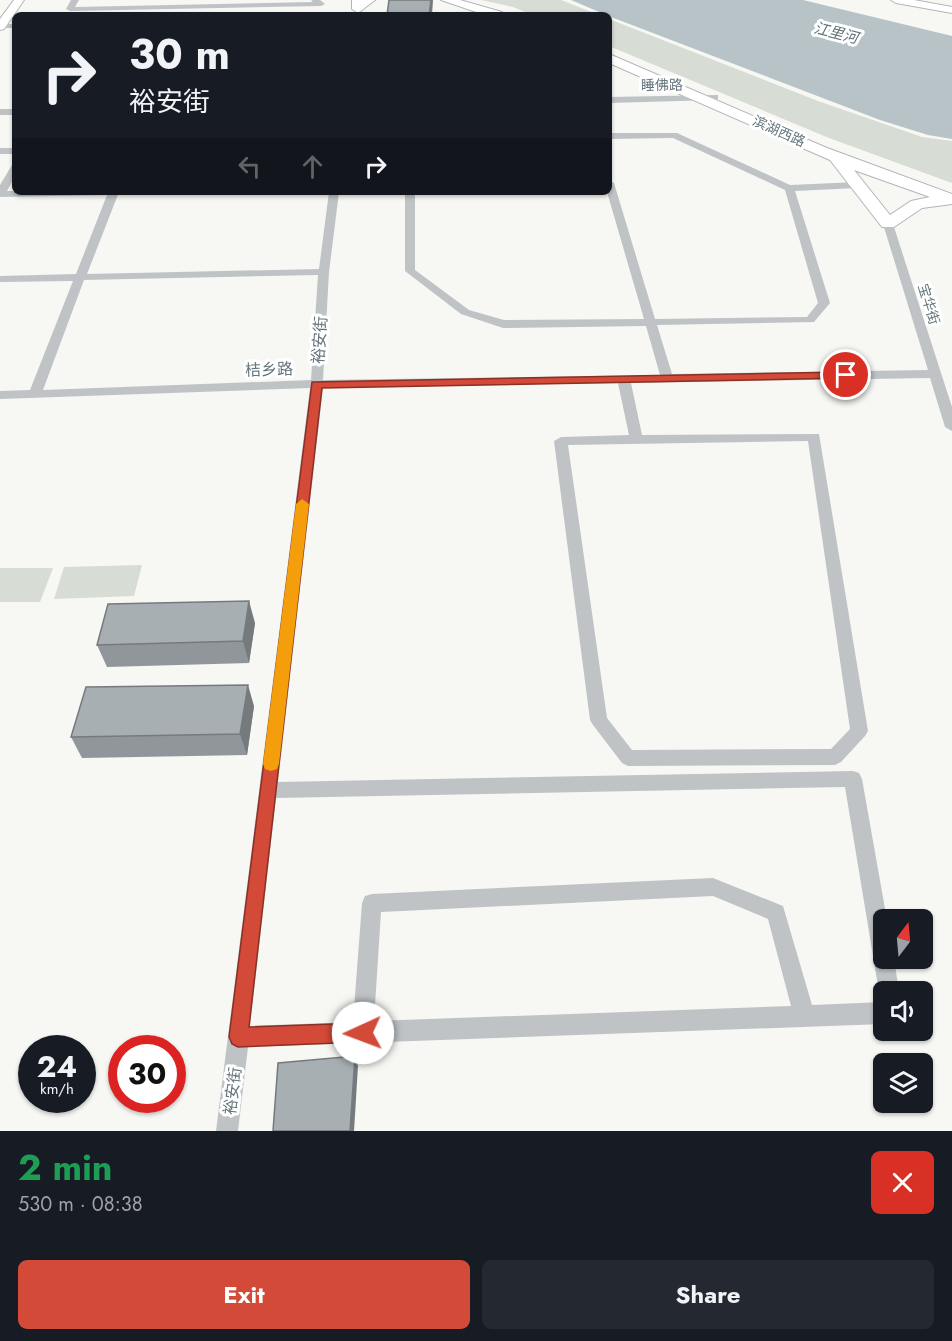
<!DOCTYPE html>
<meta charset="utf-8">
<style>
body{margin:0;font-family:Jost,"Noto Sans SC",sans-serif;background:#242831;color:#f1f3f6;height:100vh;display:flex;flex-direction:column;font-size:22px;white-space:nowrap}
*{box-sizing:border-box;margin:0}
p{font-size:20px;color:#9ea1a6}
.icon{flex:none;width:33px;height:33px;fill:none;stroke:currentColor;stroke-width:2;stroke-linecap:round;stroke-linejoin:round}
.map{position:relative;height:1131px;overflow:hidden}
.side{display:flex;flex-direction:column;background:#171b24;flex:1}
.side>*{flex:none}
.guide{position:absolute;left:12px;top:12px;width:600px;height:183px;border-radius:9px;box-shadow:0 2px 4px #0004;background:#171b24;color:#f1f3f6;overflow:hidden}
.needle{width:39px;rotate:16deg}
.fabs{position:absolute;left:873px;top:909px;display:grid;gap:12px}
.fabs a{display:grid;place-items:center;width:60px;height:60px;border-radius:9px;background:#171b24;box-shadow:0 2px 4px #0004;font-size:30px}
.speed{position:absolute;left:18px;top:1035px;display:flex;gap:12px;font-size:30px;font-weight:700;text-align:center}
.speed>*{display:grid;place-content:center;width:78px;height:78px;border-radius:50%;background:#171b24;box-shadow:0 2px 4px #0004;line-height:1}
.speed small{font-size:15px;font-weight:400}
.speed .limit{border:9px solid #d22;background:#fff;color:#111}
.pin{position:absolute;display:grid;place-items:center;width:51px;height:51px;color:#fff;margin:-26px;border:3px solid #fff;border-radius:50%;box-shadow:0 2px 6px #0007}
.me{position:absolute;width:66px;margin:-33px;rotate:268deg;stroke-linejoin:round;filter:drop-shadow(0 0 4px #0008)}
.turn{display:flex;align-items:center;gap:21px;height:126px;padding:0 18px;font-size:27px}
.turn .icon{width:78px;height:78px;stroke-width:2.5}
.turn b{display:block;font-size:42px;line-height:51px}
.lanes{display:flex;align-items:center;height:57px;padding:0 18px;background:#0003;justify-content:center;gap:30px;direction:ltr}
.lanes .off{opacity:.35}
.round{display:grid;place-items:center;flex:none;width:63px;height:63px;border-radius:9px;background:#242831}
.summary{display:flex;align-items:center;justify-content:space-between;height:102px;padding:0 18px}
h1{font-size:36px;font-weight:700;line-height:45px;color:#1e9e55}
.button{display:flex;gap:12px;margin-top:auto;padding:12px 18px}
.button a{flex:1;height:69px;border-radius:9px;background:#d44a38;color:#fff;font-size:24px;font-weight:700;line-height:69px;text-align:center}
.button a+a{background:#242831;color:#f1f3f6}
.map>svg:first-child{display:block}
.green{fill:#d7dcd4}
.water{fill:#b7c3c6}
.lines{fill:none;stroke-linecap:round;stroke-linejoin:round}
.secondary-casing{stroke:#b1b7bb;stroke-width:2}
.primary-casing{stroke:#b0b6b9;stroke-width:2}
.street{fill:#bfc3c6;fill-rule:evenodd}
.secondary{fill:#fff;fill-rule:evenodd}
.primary{fill:#fff;fill-rule:evenodd}
.wall{fill:#90969a}
.shaded-wall{fill:#757a7d}
.building{fill:#a7afb3;stroke:#757a7d;stroke-width:1.5}
.route{fill:#d44a38;stroke:#8a3024;stroke-width:1.5}
.slow{fill:#f59e0b}
.labels{text-anchor:middle;stroke-width:6;stroke-linejoin:round;paint-order:stroke}
.far-street-label{font-size:14px;fill:#65757d;stroke:#fff}
.far-water-label{font-size:15px;font-style:italic;fill:#5f7478;stroke:#fff}
.street-label{font-size:16px;fill:#65757d;stroke:#fff}
</style>
<div class="map">
<svg width="952" height="1131" viewBox="0 0 952 1131">
<rect width="100%" height="100%" fill="#f7f7f4"/>
<!-- green -->
<g class="green">
<path d="M481 0H561L599 15H533L513 7Z"/>
<path d="M609 19 818 101 922 137 952 141V183L829 138 609 46Z"/>
<path d="M142 565 134 596 54 599 64 567Z"/>
<path d="M0 568H53L40 602H0Z"/>
</g>
<!-- water -->
<path class="water" d="M571 0H803L952 36V139L928 135 880 120 611 17Z"/>
<g class="lines">
<!-- secondary casing -->
<g class="secondary-casing">
<g id="secondary">
<path d="M14 0H24L4 29 0 30V19Z"/>
<path d="M891 0H914L952 7V13L896 3Z"/>
</g>
</g>
<!-- primary casing -->
<g class="primary-casing">
<g id="primary">
<path d="M352 0H375L358 13 352 9Z"/>
<path d="M441 0H460L502 12 504 15H485Z"/>
<path d="M609 54 827 148 952 194V204L922 208 894 227H882L830 160 609 63ZM854 170 930 197 911 201 890 215Z"/>
</g>
</g>
<!-- street -->
<g class="street">
<path d="M71 0H79L75 7 313 2 311 0H320L325 4 321 6 70 11 66 9Z"/>
<rect x="0" y="24" width="15" height="4"/>
<path d="M718 95V99L715 100 609 103V97Z"/>
<rect x="0" y="109" width="15" height="6"/>
<path d="M609 133H677L790 185 857 182 862 185 857 188 795 191 830 303 814 322 657 325 672 374 928 370 883 224 888 221 893 224 952 407V431L945 427 930 378 631 383 642 435 819 434 868 731 865 736 841 762 835 765 628 766 622 763 593 725 590 720 554 441 561 437 629 435 618 383 323 388 278 782 853 771 859 773 862 779 887 920H884V958H894L899 992H884V1000L879 992 845 787 276 798 250 1026 353 1022 362 903 365 896 372 894 713 878 783 906 812 1005 884 1002V1024L248 1047 238 1131H216L310 388 0 399V391L30 390 73 281 0 282V276L76 274 107 195 0 197V185L12 165 15 164V176L7 191 119 192 87 274 319 269 329 192H339L329 272 323 380 660 375 646 326 503 328 461 314 405 271V192H415V270L469 310 504 320 644 319 607 192H609V180L614 183 655 319 807 317 818 303 785 190 673 138 609 139ZM318 275 311 380 43 390 84 280ZM808 441 850 729 831 749 632 750 607 718 568 445ZM713 896 768 919 791 1006 374 1021 381 912Z"/>
<rect x="0" y="148" width="15" height="6"/>
</g>
<!-- secondary -->
<use href="#secondary" class="secondary"/>
<!-- primary -->
<use href="#primary" class="primary"/>
</g>
<!-- wall -->
<g class="wall">
<path d="M609 61 611 69 609 88Z"/>
<path d="M255 623 249 663 107 667 97 645Z"/>
<path d="M254 706 247 755 82 758 71 737Z"/>
</g>
<!-- shaded-wall -->
<g class="shaded-wall">
<path d="M431 0H433L432 15H429Z"/>
<path d="M249 601 255 623 249 663 243 641Z"/>
<path d="M248 685 254 706 247 755 240 734Z"/>
<path d="M355 1056 358 1066 354 1131H350Z"/>
</g>
<!-- building -->
<g class="building">
<path d="M389 0H431L429 15H387Z"/>
<path d="M249 601 243 641 97 645 108 604Z"/>
<path d="M248 685 240 734 71 737 86 687Z"/>
<path d="M355 1056 350 1131H273L278 1063Z"/>
</g>
<!-- route -->
<path class="route" d="M846 372 850 373V378L322 388 249 1027 363 1023 370 1026 372 1033 370 1039 363 1042 238 1047 232 1044 229 1037 312 382Z"/>
<!-- slow -->
<path class="slow" d="M302 499 309 504 279 764 277 769 271 771 265 769 263 764 296 504Z"/>
<g class="labels">
<!-- far-street labels -->
<g class="far-street-label">
<text transform="translate(662 85) rotate(-1)" y="5">睡佛路</text>
<text transform="translate(779 131) rotate(24)" y="5">滨湖西路</text>
<text transform="translate(929 304) rotate(73)" y="5">宝华街</text>
</g>
<!-- far-water labels -->
<g class="far-water-label">
<text transform="translate(836 33) rotate(14)" y="5">江里河</text>
</g>
<!-- street labels -->
<g class="street-label">
<text transform="translate(319 340) rotate(-86)" y="6">裕安街</text>
<text transform="translate(269 369) rotate(-2)" y="6">桔乡路</text>
<text transform="translate(232 1091) rotate(-83)" y="6">裕安街</text>
</g>
</g>
</svg>
<div class="fabs">
<a><svg class="needle" viewBox="-14 -14 28 28"><path d="M0-13l5 13h-10z" fill="#e53935"/><path d="M0 13l5-13h-10z" fill="#9ea1a6"/></svg></a>
<a><svg class="icon" aria-label="sound" viewBox="0 0 24 24"><path d="M4 9h4l5-4v14l-5-4H4zM17 9q2 3 0 6"/></svg></a>
<a><svg class="icon" aria-label="layers" viewBox="0 0 24 24"><path d="M12 4l9 5-9 5-9-5zM3 14l9 5 9-5"/></svg></a>
</div>
<div class="speed"><div>24<small>km/h</small></div><div class="limit">30</div></div>
<div class="pin" style="left:846px;top:375px;background:#d93025"><svg class="icon" aria-label="arrive" viewBox="0 0 24 24"><path d="M6 21V4h12l-3 4 3 4H6"/></svg></div>
<svg class="me" style="left:363px;top:1033px" viewBox="-20 -20 40 40"><circle r="19" fill="#fff"/><path d="M0-13L10 11 0 6-10 11z" fill="#d44a38"/></svg>
<div class="guide">
<div class="turn"><svg class="icon" aria-label="right" viewBox="0 0 24 24"><path d="M7 20v-9h11M14 6l5 5-5 5"/></svg><div><b>30 m</b>裕安街</div></div>
<div class="lanes"><svg class="icon off" aria-label="left" viewBox="0 0 24 24"><path d="M17 20v-9H6M10 6l-5 5 5 5"/></svg><svg class="icon off" aria-label="ahead" viewBox="0 0 24 24"><path d="M12 20V5M6 11l6-6 6 6"/></svg><svg class="icon" aria-label="right" viewBox="0 0 24 24"><path d="M7 20v-9h11M14 6l5 5-5 5"/></svg></div>
</div>
</div>
<section class="side">
<div class="summary"><div><h1>2 min</h1><p>530 m · 08:38</p></div><a class="round" style="background:#d93025;color:#fff"><svg class="icon" aria-label="close" viewBox="0 0 24 24"><path d="M6 6l12 12M18 6L6 18"/></svg></a></div>
<div class="button"><a>Exit</a><a>Share</a></div>
</section>
